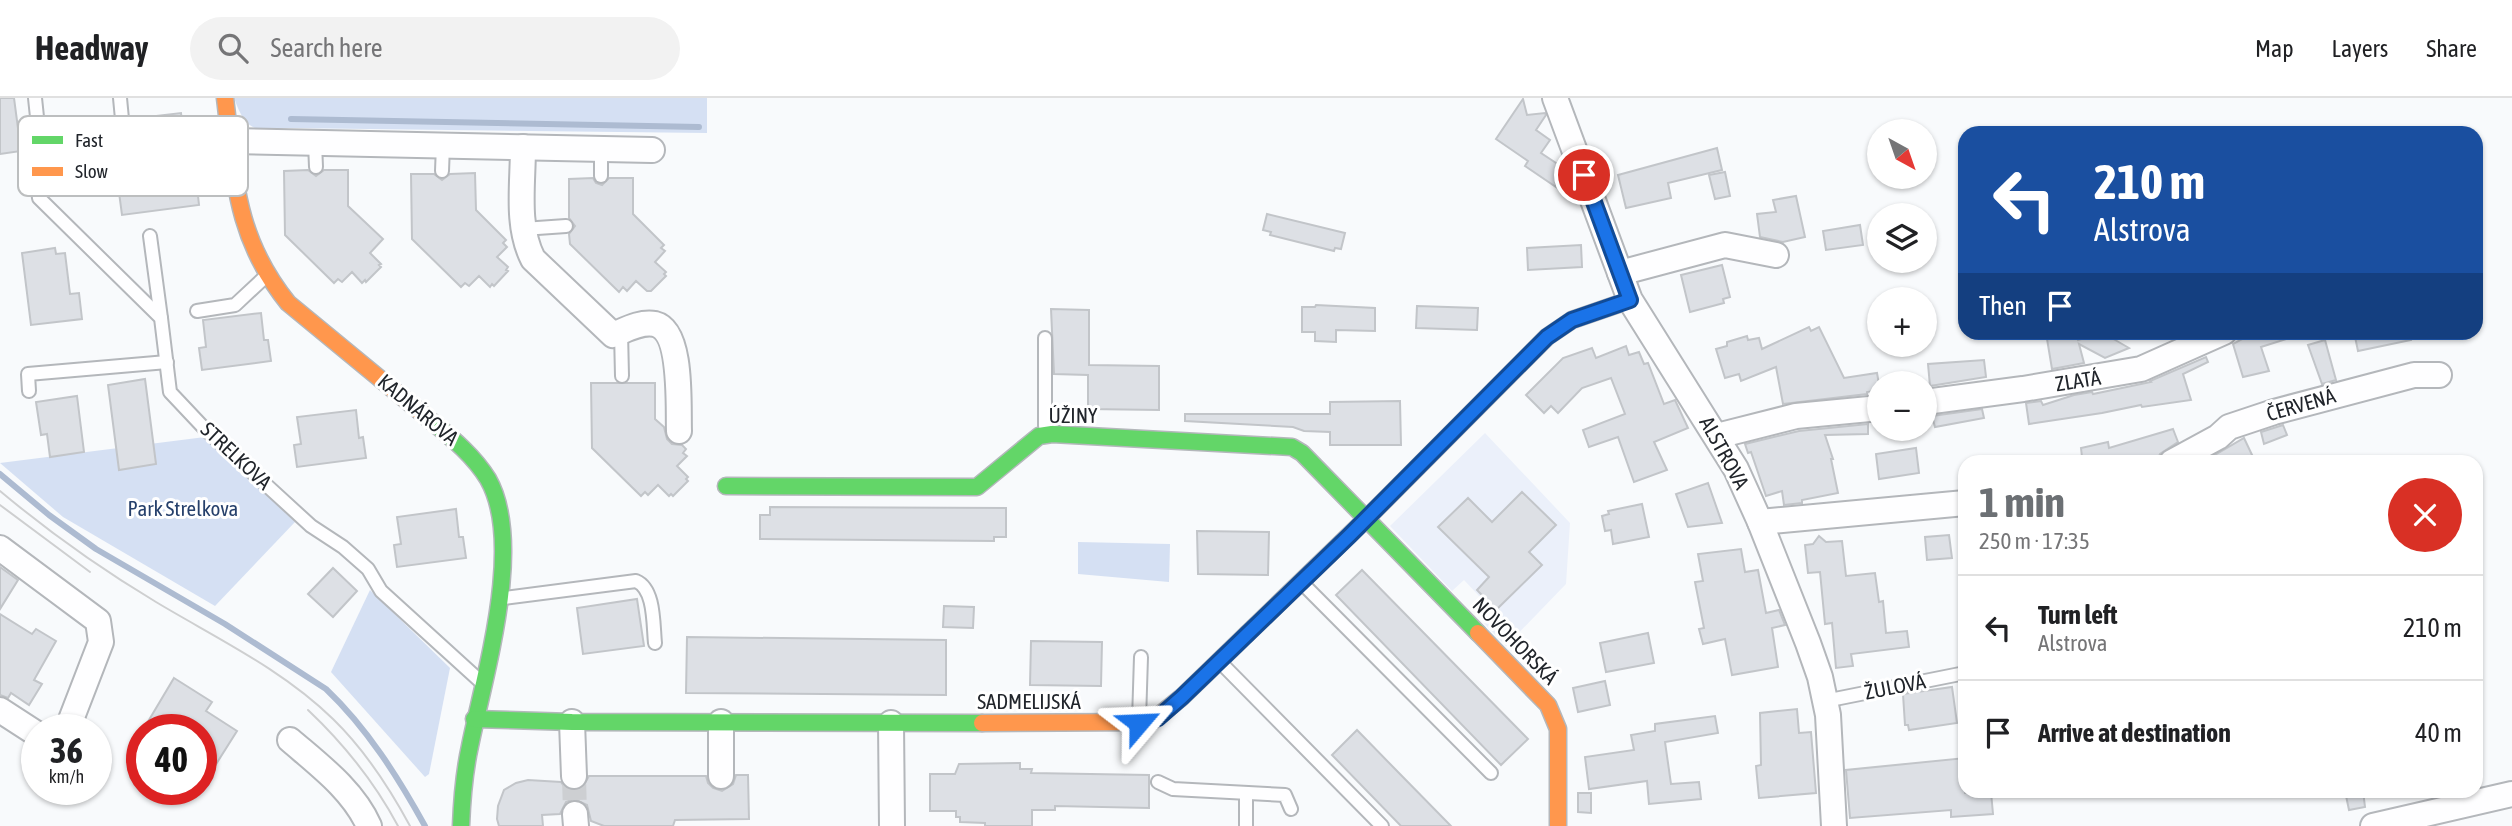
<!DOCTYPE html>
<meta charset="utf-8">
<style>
body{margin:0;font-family:"Asap Condensed",sans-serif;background:#f2f2f2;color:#202124;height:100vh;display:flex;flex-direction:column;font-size:26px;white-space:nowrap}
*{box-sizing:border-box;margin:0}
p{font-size:23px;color:#757577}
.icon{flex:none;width:38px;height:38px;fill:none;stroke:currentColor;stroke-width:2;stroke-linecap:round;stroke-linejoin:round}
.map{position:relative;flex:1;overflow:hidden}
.sheet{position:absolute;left:1958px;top:357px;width:525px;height:343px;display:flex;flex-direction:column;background:#fff;border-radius:21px;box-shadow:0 2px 5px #0004}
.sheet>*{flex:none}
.hud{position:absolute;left:1958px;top:28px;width:525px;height:214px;border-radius:21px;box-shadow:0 2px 5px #0004;background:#1a4fa0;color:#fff;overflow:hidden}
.needle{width:46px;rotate:140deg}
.buttons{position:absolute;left:1867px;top:21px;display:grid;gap:14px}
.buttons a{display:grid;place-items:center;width:70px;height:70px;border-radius:50%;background:#fff;box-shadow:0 2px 5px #0004;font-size:35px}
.speed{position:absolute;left:21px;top:616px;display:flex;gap:14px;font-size:35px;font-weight:700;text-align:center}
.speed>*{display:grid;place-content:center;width:91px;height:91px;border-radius:50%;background:#fff;box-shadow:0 2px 5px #0004;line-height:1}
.speed small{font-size:18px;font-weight:400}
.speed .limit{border:10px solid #d22;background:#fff;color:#111}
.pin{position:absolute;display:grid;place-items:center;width:60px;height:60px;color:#fff;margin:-30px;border:4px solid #fff;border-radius:50%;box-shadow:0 2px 7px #0007}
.me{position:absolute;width:77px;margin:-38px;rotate:64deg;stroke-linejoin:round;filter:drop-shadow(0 0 5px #0008)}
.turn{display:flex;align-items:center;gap:24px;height:147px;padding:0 21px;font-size:32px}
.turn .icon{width:91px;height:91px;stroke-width:2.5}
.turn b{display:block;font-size:49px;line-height:60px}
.then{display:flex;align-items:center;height:66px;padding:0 21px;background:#0003;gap:14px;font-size:26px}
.round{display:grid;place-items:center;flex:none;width:74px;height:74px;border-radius:37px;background:#f2f2f2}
.headline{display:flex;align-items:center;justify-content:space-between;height:119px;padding:0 21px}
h1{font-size:42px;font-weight:700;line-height:52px;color:#6c7074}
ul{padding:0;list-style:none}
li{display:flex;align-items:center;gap:21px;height:105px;padding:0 21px;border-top:2px solid #e0e0e0}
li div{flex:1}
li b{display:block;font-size:26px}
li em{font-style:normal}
header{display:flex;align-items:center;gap:42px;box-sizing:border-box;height:98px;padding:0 35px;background:#fff;border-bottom:2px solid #e0e0e0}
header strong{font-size:33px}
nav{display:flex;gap:38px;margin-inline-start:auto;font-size:24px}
.search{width:490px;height:63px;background:#f2f2f2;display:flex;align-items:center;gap:18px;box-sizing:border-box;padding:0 24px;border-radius:38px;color:#757577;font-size:26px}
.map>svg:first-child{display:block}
.built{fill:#ebf0fa}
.green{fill:#d5e0f3}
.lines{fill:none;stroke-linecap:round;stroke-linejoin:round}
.stream{stroke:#adbbd1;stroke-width:6}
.building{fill:#dde0e5;stroke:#c2c5c9;stroke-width:2}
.street-tunnel{stroke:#cdcfd2;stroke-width:24;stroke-dasharray:24 12;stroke-linecap:butt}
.lane-casing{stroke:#b4b7bb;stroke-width:16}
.street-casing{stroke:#b4b7bb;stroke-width:28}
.fast-casing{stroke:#b4b7bb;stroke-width:19}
.slow-casing{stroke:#b4b7bb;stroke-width:19}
.lane{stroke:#fefeff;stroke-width:12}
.street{stroke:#fefeff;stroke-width:24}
.fast{stroke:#63d668;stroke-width:16}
.slow{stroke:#ff974d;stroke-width:16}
.tram{stroke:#cecfd0;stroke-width:2}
.route-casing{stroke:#114b97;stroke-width:18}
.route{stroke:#1a73e8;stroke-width:12}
.labels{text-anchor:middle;stroke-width:6;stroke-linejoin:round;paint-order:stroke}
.street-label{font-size:21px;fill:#21252b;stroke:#fff}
.park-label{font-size:21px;fill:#26406b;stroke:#fff}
.key{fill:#fff;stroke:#bcbebf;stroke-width:2}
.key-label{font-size:19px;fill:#21252b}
</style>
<header>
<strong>Headway</strong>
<div class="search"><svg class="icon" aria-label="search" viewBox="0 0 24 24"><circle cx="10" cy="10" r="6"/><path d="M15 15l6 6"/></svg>Search here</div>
<nav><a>Map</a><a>Layers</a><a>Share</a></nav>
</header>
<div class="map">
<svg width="2512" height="728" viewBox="0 0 2512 728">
<rect width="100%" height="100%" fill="#f8fafc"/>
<!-- built -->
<path class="built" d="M1485 335 1570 425 1566 486 1506 548 1484 525 1494 514 1464 482 1452 493 1390 428Z"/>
<!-- green -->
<g class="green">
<path d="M234 0H707V35L288 30C254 34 246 33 234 0Z"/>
<path d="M205 339 295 424 215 508 63 419 0 365Z"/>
<path d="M1078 444 1170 446 1169 484 1078 476Z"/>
<path d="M370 492 450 570 429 676 425 679 331 574Z"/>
</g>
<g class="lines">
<!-- stream -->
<g class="stream">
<path d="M291 21 699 29"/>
<path d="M0 376 49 417 96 451 225 526 326 591C367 630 398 679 425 728"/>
</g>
</g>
<!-- building -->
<g class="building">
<path d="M0 0H14L21 53 0 56Z"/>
<path d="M1523 1 1527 17 1545 15 1546 17 1536 32 1550 42 1541 55 1559 67 1556 89 1525 68 1528 63 1496 41Z"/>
<path d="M181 15 187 63 194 62 199 107 122 117 116 72H122L116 27 123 30 128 28 131 21Z"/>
<path d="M1717 50 1722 72 1668 85 1671 100 1626 110 1618 77Z"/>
<path d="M308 72 316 78 324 72H348V108L383 141 370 155 381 166 379 167 381 169 366 184 365 182 362 185 352 174 342 184 338 181 334 185 285 137 284 73Z"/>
<path d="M1725 74 1730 98 1715 101 1709 77Z"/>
<path d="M475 75 476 112 506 142 503 145 507 149 497 159 508 169 506 172 508 173 494 188 492 186 490 189 479 178 469 188 465 185 461 189 412 141 411 76H434L442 82 450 76Z"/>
<path d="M593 80 596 85 602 87 609 80H633V116L664 147 661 150 665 153 655 164 666 174 664 176 666 178 651 193H647L636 183 627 193 623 189 619 194 570 146 569 136 575 128 569 120V81Z"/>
<path d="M1796 98 1805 139 1783 144 1760 139 1757 116 1776 114 1773 102Z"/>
<path d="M1267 116 1345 135 1341 151 1335 150 1334 153 1270 137 1271 134 1263 132Z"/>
<path d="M1860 127 1863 147 1826 152 1823 133Z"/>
<path d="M1581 147 1582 169 1528 172 1527 150Z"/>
<path d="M55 150 56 156 65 155 70 196 79 195 82 221 31 227 22 155Z"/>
<path d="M1722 167 1730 199 1723 201 1724 205 1690 214 1681 177Z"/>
<path d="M1316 207 1375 210V233L1336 232V244L1315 243V234H1302V209H1315Z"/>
<path d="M1417 208 1478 210 1477 232 1416 230Z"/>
<path d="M1051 211 1089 212V267L1159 268V312L1088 311V277L1054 276Z"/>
<path d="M261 215 264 242H268L271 263 202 272 199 250 206 249 203 222Z"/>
<path d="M1809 229 1811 233 1819 229 1844 280 1877 275 1880 292 1867 294V296L1783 306 1776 269 1741 283 1739 276 1725 280 1716 251 1727 248V244L1747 238 1748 242 1759 240 1762 251Z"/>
<path d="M2070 234H2076L2078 242 2103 235 2129 250 2105 260 2079 246 2084 265 2052 271 2047 241Z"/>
<path d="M2242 234H2296V238L2261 249 2269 273 2243 279 2233 246 2244 240Z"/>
<path d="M2354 234H2410L2411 242 2358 253Z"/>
<path d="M2325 242 2336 282 2322 286 2308 247Z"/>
<path d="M1626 248 1629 257 1639 254 1644 266 1648 265 1664 306 1675 302 1688 330 1654 344 1667 372 1634 384 1618 339 1589 349 1583 332 1625 316 1611 280 1582 290 1558 315 1551 308 1544 315 1526 297 1563 260 1592 250 1596 260Z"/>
<path d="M2206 259 2208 264 2183 276 2191 302 2142 309 2141 307 2102 315 2029 326 2026 305 2041 303 2043 307 2074 297 2092 294 2093 296 2151 284 2150 283Z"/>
<path d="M1984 262 1986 279 1930 288 1928 266Z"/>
<path d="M145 281 156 366 119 372 108 287Z"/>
<path d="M591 285H655V321L664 329 667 341 672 346 682 347 686 351 683 355 687 358 677 368 688 379 686 381 688 383 673 398 671 396 669 398 658 387 648 397 645 394 641 398 592 350Z"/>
<path d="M77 298 84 354 50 359 47 336 41 337 36 304Z"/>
<path d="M1400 303 1401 347H1330V334L1304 333 1293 329 1185 323V316H1330V304Z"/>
<path d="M1982 311 1984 320 1935 329 1932 318Z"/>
<path d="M356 312 359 340 363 339 366 360 297 369 294 347 301 346 297 319Z"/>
<path d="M1868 326V336L1825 337 1833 361H1831L1838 395 1802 402V405L1784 407 1782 393 1766 398 1751 354 1748 355 1745 346 1799 333Z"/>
<path d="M2283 327 2287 337 2264 346 2261 334Z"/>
<path d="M2173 331 2178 344 2160 356 2157 364H2077L2076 361 2082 359 2081 350 2108 344 2109 350Z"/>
<path d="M2244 340 2253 359 2240 364H2203Z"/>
<path d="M1916 350 1919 375 1879 381 1876 356Z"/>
<path d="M1708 385 1722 425 1688 429 1676 396Z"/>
<path d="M1522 394 1556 427 1529 454 1542 467 1496 512 1477 492 1489 479 1438 429 1468 400 1492 424Z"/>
<path d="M1642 406 1649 439 1613 446 1611 432 1605 433 1602 418 1609 416 1608 413Z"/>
<path d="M770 409 1006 410V439H994V443L760 441V417H770Z"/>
<path d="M456 411 459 439H463L466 460 397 469 394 447 401 446 397 419Z"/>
<path d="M1197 433 1269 434 1268 477 1198 476Z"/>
<path d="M1949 437 1952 460 1927 462 1925 439Z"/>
<path d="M1819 438 1826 444 1842 443 1846 478 1875 475 1879 504 1883 503 1886 535 1907 533 1909 549 1851 556 1853 568 1836 570 1832 525 1825 526 1820 474 1808 475 1805 447 1813 446Z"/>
<path d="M1741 451 1745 474 1758 472 1766 515 1779 512 1785 527 1772 530 1778 569 1732 577 1725 541 1703 546 1699 531 1704 530 1695 484 1703 483 1698 456Z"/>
<path d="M0 469 18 482 0 511Z"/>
<path d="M333 470 357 493 333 519 308 496Z"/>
<path d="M1362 472 1528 641 1501 667 1336 497Z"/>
<path d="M637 501 644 548 583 556 577 510Z"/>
<path d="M944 508 974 509 973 530 943 529Z"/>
<path d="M0 516 32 536 36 531 56 543 34 582 42 586 29 607 11 595 8 600 0 597Z"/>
<path d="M1648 535 1654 565 1606 574 1600 545Z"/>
<path d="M687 539 946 542V597L686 595Z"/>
<path d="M1031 543 1102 544 1101 588 1030 587Z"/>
<path d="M174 580 212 604 206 613 237 633 201 690V632H143Z"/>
<path d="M1605 583 1610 607 1578 614 1573 590Z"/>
<path d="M1952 589 1957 625 1909 632 1908 627H1905L1903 596Z"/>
<path d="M1797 611 1799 635 1811 634 1816 695 1759 700 1756 668 1761 667 1760 615Z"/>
<path d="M1715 618 1718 635 1665 644 1671 686 1699 684 1701 701 1649 706 1647 683 1589 691 1585 659 1634 652 1631 637 1655 633V626Z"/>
<path d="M1357 632 1398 674 1451 728H1401L1332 657Z"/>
<path d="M1965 660V695L1991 694 1993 716 1951 719V712L1850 720 1846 672Z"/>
<path d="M1020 665V671H1032L1031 675 1149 677V710L1055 708V712H1032V728H985V725L960 724V719H956V713H930V676H955L959 666Z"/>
<path d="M736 677H748L749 721 675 722 673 728H604L591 723 587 707 574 701 566 704 560 716 542 717 543 728H499L497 721 498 708 504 692 516 685 528 682 561 684 566 691 574 693 582 690 589 678H706L708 685 713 690 722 693 733 686Z"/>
<path d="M2345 693H2363L2365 709 2349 712Z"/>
<path d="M1578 695H1591V715L1578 714Z"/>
</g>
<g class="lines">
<!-- street-tunnel -->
<path class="street-tunnel" d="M574 678 575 716"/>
<!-- lane casing -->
<g class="lane-casing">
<g id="lane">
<path d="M35 0 39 38 34 61 39 100 161 220 170 294 203 329 311 428 343 449 368 471 381 493 480 583"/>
<path d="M120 0 122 21"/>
<path d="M315 45 316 69"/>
<path d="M601 51V78"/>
<path d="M442 73 443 47"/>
<path d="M523 131 566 128"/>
<path d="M150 138 161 220"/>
<path d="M197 213 235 207 265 179"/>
<path d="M621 234 622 278"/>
<path d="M1045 240V328L1049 333"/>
<path d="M29 293 28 276 167 264"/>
<path d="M1302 485 1491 675"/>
<path d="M504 500 636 483C655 491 653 526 655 545"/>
<path d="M1220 564 1382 728"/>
<path d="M1825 603 1965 575"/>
<path d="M1139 622 1141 559"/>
<path d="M1158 684 1173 691 1285 697 1291 711"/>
<path d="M1246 728V695"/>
</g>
</g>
<!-- street casing -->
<g class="street-casing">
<g id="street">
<path d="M1555 0 1630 202 1736 371 1760 424 1808 545 1820 579 1828 617 1834 728"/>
<path d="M231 43 652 52"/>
<path d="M523 49C523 86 516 128 533 161L613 237C625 232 641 223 655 226 683 233 678 308 679 333"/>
<path d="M1620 175 1725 147 1776 157"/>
<path d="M1925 304 2023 291 2141 271 2224 234"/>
<path d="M1717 338 1796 318 1880 310"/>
<path d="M2172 364 2218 339 2229 329 2274 314 2414 277H2439"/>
<path d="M1760 424 1965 405"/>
<path d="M0 450 98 523 101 544 67 632"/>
<path d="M0 612 37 636"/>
<path d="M572 624 574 678"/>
<path d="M891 625 892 728"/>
<path d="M290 642C319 667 353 692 369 728"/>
<path d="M721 678V624"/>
<path d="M575 716 576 728"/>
<path d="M2373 728 2512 696"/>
</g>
</g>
<!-- fast casing -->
<g class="fast-casing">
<g id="fast">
<path d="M424 317C448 337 472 355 488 381 525 446 484 578 470 648 464 675 462 701 461 728"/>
<path d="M726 388 977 389 1039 338 1052 336 1292 349 1302 355 1478 535"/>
<path d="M1247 536 1366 421 1547 239 1572 222 1630 202"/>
<path d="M474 621 572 624 982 625"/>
</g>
</g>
<!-- slow casing -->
<g class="slow-casing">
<g id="slow">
<path d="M225 0C235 81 235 139 288 205L424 317"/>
<path d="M1478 535 1548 607 1558 631V728"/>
<path d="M982 625 1151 624 1182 599 1247 536"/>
</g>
</g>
<!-- lane -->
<use href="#lane" class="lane"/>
<!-- street -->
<use href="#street" class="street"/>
<!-- fast -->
<use href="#fast" class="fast"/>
<!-- slow -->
<use href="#slow" class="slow"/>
<!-- tram -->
<g class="tram">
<path d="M0 393C49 434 101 471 156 504 216 540 282 571 333 621 365 652 389 689 410 728"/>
<path d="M0 407 90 474"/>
<path d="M308 612C345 647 374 683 398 728"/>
</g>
</g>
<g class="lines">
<!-- route casing -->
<g class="route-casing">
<path id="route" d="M1139 625 1158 620 1182 599 1350 437 1547 239 1572 222 1630 202 1584 77"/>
</g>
<!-- route -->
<use href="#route" class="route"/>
</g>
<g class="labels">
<!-- street labels -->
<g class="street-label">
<text transform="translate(2078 283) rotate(-9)" y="7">ZLATÁ</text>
<text transform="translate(2301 307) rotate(-16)" y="7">ČERVENÁ</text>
<text transform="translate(418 312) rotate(40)" y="7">KADNÁROVA</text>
<text x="1073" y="325">ÚŽINY</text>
<text transform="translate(1724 355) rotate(61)" y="7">ALSTROVA</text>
<text transform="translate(236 358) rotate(43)" y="7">STRELKOVA</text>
<text transform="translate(1515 543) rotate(46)" y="7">NOVOHORSKÁ</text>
<text transform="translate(1895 589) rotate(-11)" y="7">ŽULOVÁ</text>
<text x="1029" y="611">SADMELIJSKÁ</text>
</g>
<!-- park labels -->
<g class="park-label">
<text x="183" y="418">Park Strelkova</text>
</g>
</g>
<!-- legend -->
<rect x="18" y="18" width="230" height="80" rx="10" class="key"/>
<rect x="32" y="38" width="31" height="8" fill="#63d668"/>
<rect x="32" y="69" width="31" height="9" fill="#ff974d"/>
<g class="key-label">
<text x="75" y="49">Fast</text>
<text x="75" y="80">Slow</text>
</g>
</svg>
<div class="buttons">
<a><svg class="needle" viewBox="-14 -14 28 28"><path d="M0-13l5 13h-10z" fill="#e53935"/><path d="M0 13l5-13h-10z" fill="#757577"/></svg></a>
<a><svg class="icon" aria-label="layers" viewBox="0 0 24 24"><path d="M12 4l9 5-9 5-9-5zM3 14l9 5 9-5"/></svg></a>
<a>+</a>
<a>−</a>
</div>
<div class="speed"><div>36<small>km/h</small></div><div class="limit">40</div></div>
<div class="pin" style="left:1584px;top:77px;background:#d93025"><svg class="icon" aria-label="arrive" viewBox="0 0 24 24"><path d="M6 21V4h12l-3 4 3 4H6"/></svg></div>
<svg class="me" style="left:1139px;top:625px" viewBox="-20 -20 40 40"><path d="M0-17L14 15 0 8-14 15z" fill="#1a73e8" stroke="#fff" stroke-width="4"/></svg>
<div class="hud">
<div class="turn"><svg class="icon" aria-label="left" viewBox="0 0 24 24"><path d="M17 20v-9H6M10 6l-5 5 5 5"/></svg><div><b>210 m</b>Alstrova</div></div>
<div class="then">Then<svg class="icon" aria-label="arrive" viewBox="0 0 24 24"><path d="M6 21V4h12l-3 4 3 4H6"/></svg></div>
</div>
<section class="sheet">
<div class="headline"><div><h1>1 min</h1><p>250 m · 17:35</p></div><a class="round" style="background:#d93025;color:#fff"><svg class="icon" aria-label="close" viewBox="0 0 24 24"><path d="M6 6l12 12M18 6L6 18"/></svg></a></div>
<ul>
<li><svg class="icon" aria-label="left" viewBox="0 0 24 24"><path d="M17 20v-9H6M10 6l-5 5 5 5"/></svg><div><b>Turn left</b><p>Alstrova</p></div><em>210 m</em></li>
<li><svg class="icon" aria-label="arrive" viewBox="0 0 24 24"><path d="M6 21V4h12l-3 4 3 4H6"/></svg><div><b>Arrive at destination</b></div><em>40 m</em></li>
</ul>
</section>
</div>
